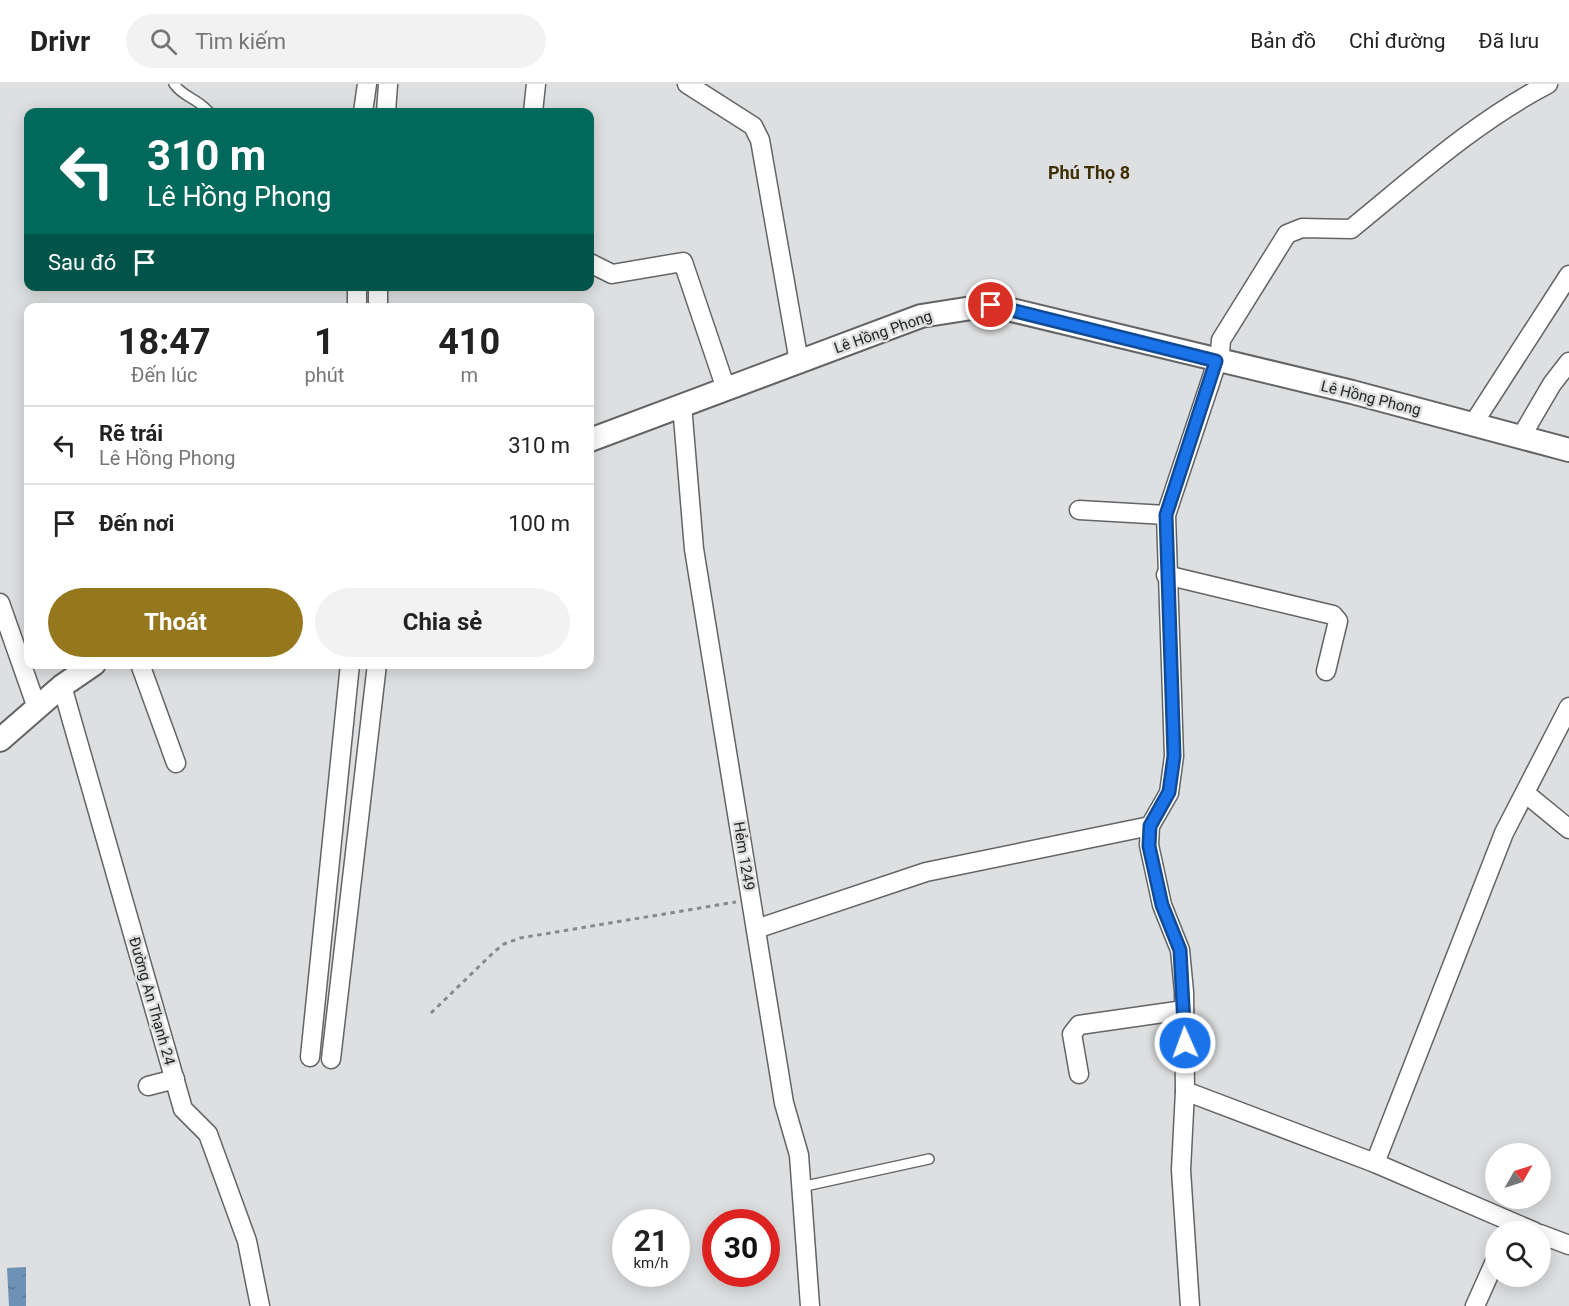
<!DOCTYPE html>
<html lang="vi">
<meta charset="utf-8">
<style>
body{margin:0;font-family:Roboto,sans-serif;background:#f2f2f2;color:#222;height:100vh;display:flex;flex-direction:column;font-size:22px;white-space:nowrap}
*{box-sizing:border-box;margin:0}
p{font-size:20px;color:#767676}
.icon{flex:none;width:33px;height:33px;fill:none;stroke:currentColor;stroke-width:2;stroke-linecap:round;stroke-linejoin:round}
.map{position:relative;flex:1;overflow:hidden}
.panel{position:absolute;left:24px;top:219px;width:570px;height:366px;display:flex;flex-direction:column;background:#fff;border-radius:12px;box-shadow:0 3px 15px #0003}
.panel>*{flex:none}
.banner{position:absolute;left:24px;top:24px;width:570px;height:183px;border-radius:12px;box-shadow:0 3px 15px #0003;background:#00695c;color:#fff;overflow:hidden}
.needle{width:39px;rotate:51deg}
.controls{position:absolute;left:1485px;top:1059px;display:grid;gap:12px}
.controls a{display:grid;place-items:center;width:66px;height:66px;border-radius:50%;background:#fff;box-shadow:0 3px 15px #0003;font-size:30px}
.speed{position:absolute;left:612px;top:1125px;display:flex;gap:12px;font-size:30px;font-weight:700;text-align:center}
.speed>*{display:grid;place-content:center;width:78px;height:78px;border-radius:50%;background:#fff;box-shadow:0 3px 15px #0003;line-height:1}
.speed small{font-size:15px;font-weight:400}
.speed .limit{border:9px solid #d22;background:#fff;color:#111}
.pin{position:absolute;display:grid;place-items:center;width:51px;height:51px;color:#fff;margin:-26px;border:3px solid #fff;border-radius:50%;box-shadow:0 2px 6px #0007}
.me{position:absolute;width:66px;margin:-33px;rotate:358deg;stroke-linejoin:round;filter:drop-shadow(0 0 4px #0008)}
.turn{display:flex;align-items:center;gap:21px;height:126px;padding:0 24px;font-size:27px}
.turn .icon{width:78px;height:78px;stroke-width:2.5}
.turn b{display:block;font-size:42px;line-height:51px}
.then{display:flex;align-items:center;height:57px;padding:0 24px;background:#0003;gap:12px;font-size:22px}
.eta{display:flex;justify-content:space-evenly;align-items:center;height:102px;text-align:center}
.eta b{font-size:36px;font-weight:700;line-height:42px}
.button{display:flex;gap:12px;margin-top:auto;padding:12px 24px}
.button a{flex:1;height:69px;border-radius:36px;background:#95771e;color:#fff;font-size:24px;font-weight:700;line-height:69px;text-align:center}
.button a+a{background:#f2f2f2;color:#222}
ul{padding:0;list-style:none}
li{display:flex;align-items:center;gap:18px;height:78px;padding:0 24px;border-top:2px solid #e0e0e0}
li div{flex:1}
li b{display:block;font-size:22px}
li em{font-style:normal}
header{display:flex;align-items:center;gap:36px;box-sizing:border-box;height:84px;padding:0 30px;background:#fff;border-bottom:2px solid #e0e0e0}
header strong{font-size:28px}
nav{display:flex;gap:33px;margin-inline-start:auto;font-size:21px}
.search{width:420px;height:54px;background:#f2f2f2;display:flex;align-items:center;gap:15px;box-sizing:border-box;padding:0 21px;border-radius:33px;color:#767676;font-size:22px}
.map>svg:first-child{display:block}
.water{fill:url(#water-ripples)}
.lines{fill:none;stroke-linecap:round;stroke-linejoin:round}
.service-casing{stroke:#636465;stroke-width:12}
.minor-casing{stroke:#636465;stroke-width:21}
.tertiary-casing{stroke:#636465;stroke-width:26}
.path{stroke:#88898a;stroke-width:3;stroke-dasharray:4.5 4.5;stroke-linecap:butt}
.service{stroke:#fff;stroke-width:9}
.minor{stroke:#fff;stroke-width:18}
.tertiary{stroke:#fff;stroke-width:22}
.route-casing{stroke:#114b97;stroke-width:15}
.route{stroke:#1a73e8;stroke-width:10}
.labels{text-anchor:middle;stroke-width:5;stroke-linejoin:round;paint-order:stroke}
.street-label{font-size:15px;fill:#232424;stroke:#dedfe0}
.quarter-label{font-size:18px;font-weight:bold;fill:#3e2f05;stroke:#dedfe0}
</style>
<header>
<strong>Drivr</strong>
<div class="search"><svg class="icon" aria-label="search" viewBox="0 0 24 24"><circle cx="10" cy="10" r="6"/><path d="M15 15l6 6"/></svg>Tìm kiếm</div>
<nav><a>Bản đồ</a><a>Chỉ đường</a><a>Đã lưu</a></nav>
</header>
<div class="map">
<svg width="1569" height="1222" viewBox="0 0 1569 1222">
<defs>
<pattern id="water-ripples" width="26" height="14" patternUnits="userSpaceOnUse" patternTransform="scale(1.5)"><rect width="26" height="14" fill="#6e92b5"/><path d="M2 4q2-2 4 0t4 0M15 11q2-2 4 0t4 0" fill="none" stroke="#5a7793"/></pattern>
</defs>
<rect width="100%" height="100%" fill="#dedfe0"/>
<!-- water -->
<path class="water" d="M26 1183V1222H9L7 1184Z"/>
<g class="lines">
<!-- service casing -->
<g class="service-casing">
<g id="service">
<path d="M174 0C184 14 196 13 209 28"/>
<path d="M801 1103 929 1075"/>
</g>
</g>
<!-- minor casing -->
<g class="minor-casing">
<g id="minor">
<path d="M687 0 753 42 760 56 799 278"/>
<path d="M363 28 367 0"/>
<path d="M386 28 388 0"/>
<path d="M533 28 536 0"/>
<path d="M590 179 612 190 683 178 726 305"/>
<path d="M357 202V224"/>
<path d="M378 202V224"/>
<path d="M682 321 694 465 784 1019 799 1071 810 1222"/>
<path d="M1473 340 1569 191"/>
<path d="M1521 353 1552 300 1569 278"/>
<path d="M1079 426 1166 431"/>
<path d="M1166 491 1333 531 1338 537 1326 587"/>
<path d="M0 519 37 624"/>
<path d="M140 580 176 679"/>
<path d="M62 602 183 1025 208 1050 247 1157 260 1222"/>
<path d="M1525 709 1569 745"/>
<path d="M756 845 926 788 1150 742"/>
<path d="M310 973 350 580"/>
<path d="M331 975 377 580"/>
<path d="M1079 990 1072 950 1079 941 1184 926"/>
<path d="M148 1002 175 995"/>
<path d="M1185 1007 1375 1079 1535 1148"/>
<path d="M1375 1079 1504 749 1569 623"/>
<path d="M1540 1150 1569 1161"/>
<path d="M1190 1222 1181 1086 1185 1007 1184 908 1180 866 1162 821 1149 761 1150 742 1169 709 1174 672 1166 431 1220 269 1221 256 1287 150 1302 144 1351 145C1415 93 1475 38 1548 0"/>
<path d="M1475 1222 1496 1175"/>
</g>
</g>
<!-- tertiary casing -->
<g class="tertiary-casing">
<g id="tertiary">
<path d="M590 356 921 232 991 221 1352 308 1569 366"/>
<path d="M0 656 62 602 94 580"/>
</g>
</g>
<!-- path -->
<path class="path" d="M431 929 495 867 504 860 520 854 736 818"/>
<!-- service -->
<use href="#service" class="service"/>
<!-- minor -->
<use href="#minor" class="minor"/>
<!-- tertiary -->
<use href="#tertiary" class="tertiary"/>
</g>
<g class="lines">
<!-- route casing -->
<g class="route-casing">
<path id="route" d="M991 221 1216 277 1166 431 1174 672 1169 708 1150 742 1149 762 1162 821 1180 866 1185 959"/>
</g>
<!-- route -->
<use href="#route" class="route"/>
</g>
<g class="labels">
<!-- street labels -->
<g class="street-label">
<text transform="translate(883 248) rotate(-19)" y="5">Lê Hồng Phong</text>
<text transform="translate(1371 314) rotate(14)" y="5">Lê Hồng Phong</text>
<text transform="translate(744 772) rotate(81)" y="5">Hẻm 1249</text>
<text transform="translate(152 917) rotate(74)" y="5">Đường An Thạnh 24</text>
</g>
<!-- quarter labels -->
<g class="quarter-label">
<text x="1089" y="95">Phú Thọ 8</text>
</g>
</g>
</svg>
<div class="controls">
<a><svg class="needle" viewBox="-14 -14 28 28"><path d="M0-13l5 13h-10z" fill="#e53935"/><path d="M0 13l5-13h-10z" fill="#767676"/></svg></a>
<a><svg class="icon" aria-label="search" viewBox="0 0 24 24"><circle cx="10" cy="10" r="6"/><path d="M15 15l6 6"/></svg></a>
</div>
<div class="speed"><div>21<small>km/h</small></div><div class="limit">30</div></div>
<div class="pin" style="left:991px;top:221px;background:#d93025"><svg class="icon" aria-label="arrive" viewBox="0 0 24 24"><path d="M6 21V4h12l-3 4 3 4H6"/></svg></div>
<svg class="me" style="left:1185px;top:959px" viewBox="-20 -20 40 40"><circle r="17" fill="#1a73e8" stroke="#fff" stroke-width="3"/><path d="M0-11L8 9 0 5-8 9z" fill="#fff"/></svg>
<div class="banner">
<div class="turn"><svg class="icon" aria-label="left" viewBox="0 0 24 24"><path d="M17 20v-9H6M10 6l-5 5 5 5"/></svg><div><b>310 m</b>Lê Hồng Phong</div></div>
<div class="then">Sau đó<svg class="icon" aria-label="arrive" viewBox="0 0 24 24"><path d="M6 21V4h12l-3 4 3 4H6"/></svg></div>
</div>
<section class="panel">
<div class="eta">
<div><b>18:47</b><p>Đến lúc</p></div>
<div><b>1</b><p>phút</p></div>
<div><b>410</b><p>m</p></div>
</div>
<ul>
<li><svg class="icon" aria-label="left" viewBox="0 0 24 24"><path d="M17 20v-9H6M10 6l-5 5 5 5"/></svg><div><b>Rẽ trái</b><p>Lê Hồng Phong</p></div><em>310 m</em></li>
<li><svg class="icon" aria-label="arrive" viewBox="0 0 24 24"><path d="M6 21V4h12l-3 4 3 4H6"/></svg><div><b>Đến nơi</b></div><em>100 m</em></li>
</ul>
<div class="button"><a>Thoát</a><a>Chia sẻ</a></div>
</section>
</div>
